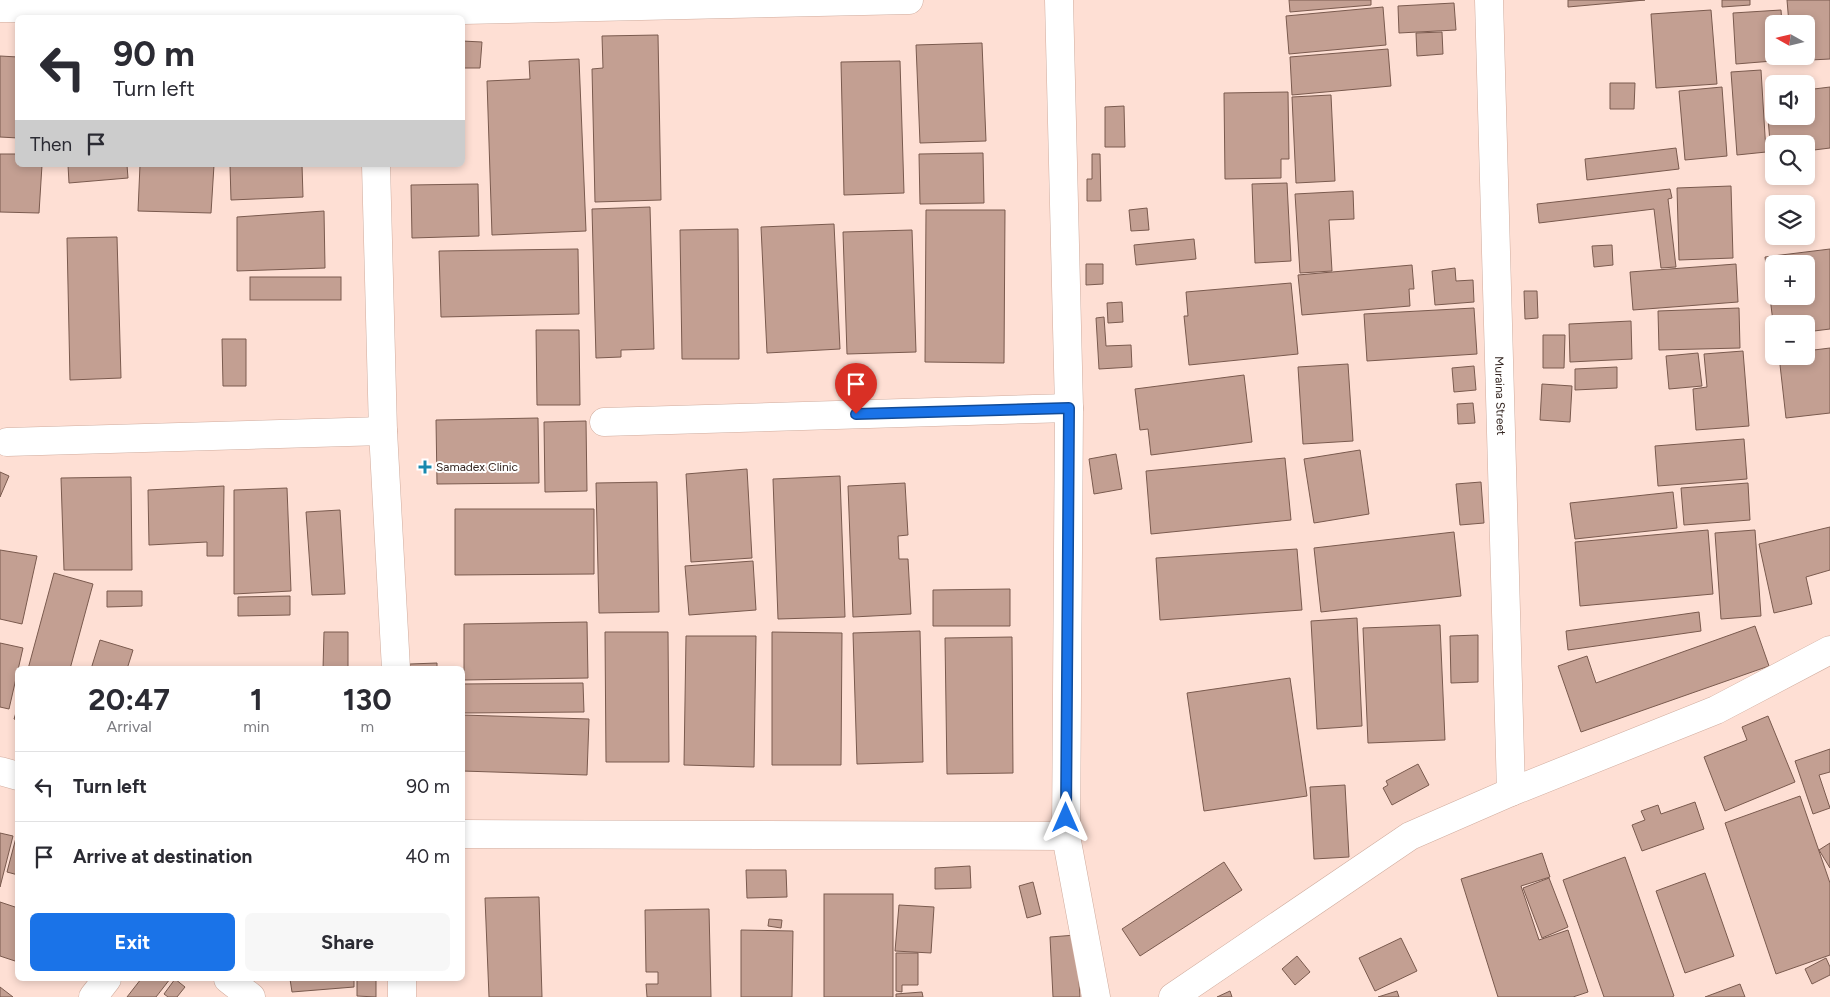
<!DOCTYPE html>
<meta charset="utf-8">
<style>
body{margin:0;font-family:Figtree,sans-serif;background:#f7f7f7;color:#2b2b33;height:100vh;display:flex;flex-direction:column;font-size:19px;white-space:nowrap}
*{box-sizing:border-box;margin:0}
p{font-size:16px;color:#7c7c81}
.icon{flex:none;width:28px;height:28px;fill:none;stroke:currentColor;stroke-width:2;stroke-linecap:round;stroke-linejoin:round}
.map{position:relative;flex:1;overflow:hidden}
.drawer{position:absolute;left:15px;top:666px;width:450px;height:315px;display:flex;flex-direction:column;background:#fff;border-radius:8px;box-shadow:0 2px 8px #0003}
.drawer>*{flex:none}
.hud{position:absolute;left:15px;top:15px;width:450px;height:152px;border-radius:8px;box-shadow:0 2px 8px #0003;background:#fff;color:#2b2b33;overflow:hidden}
.needle{width:32px;rotate:278deg}
.fabs{position:absolute;left:1765px;top:15px;display:grid;gap:10px}
.fabs a{display:grid;place-items:center;width:50px;height:50px;border-radius:8px;background:#fff;box-shadow:0 2px 8px #0003;font-size:25px}
.pin{position:absolute;display:grid;place-items:center;width:42px;height:42px;color:#fff;margin:-51px -21px;border-radius:50% 50% 50% 0;rotate:-45deg;box-shadow:0 0 5px #0007}
.pin .icon{rotate:45deg}
.me{position:absolute;width:55px;margin:-28px;rotate:0deg;stroke-linejoin:round;filter:drop-shadow(0 0 4px #0008)}
.turn{display:flex;align-items:center;gap:18px;height:105px;padding:0 15px;font-size:22px}
.turn .icon{width:65px;height:65px;stroke-width:2.5}
.turn b{display:block;font-size:35px;line-height:42px}
.then{display:flex;align-items:center;height:48px;padding:0 15px;background:#0003;gap:10px;font-size:19px}
.eta{display:flex;justify-content:space-evenly;align-items:center;height:85px;text-align:center}
.eta b{font-size:30px;font-weight:700;line-height:35px}
.button{display:flex;gap:10px;margin-top:auto;padding:10px 15px}
.button a{flex:1;height:58px;border-radius:8px;background:#1a73e8;color:#fff;font-size:20px;font-weight:700;line-height:58px;text-align:center}
.button a+a{background:#f7f7f7;color:#2b2b33}
ul{padding:0;list-style:none}
li{display:flex;align-items:center;gap:15px;height:70px;padding:0 15px;border-top:1px solid #e1e1e2}
li div{flex:1}
li b{display:block;font-size:19px}
li em{font-style:normal}
.map>svg:first-child{display:block}
.building{fill:#c39f92;stroke:#7a5a4e;fill-rule:evenodd}
.lines{fill:none;stroke-linecap:round;stroke-linejoin:round}
.minor-casing{stroke:#d0ac9e;stroke-width:29}
.minor{stroke:#fff;stroke-width:28}
.route-casing{stroke:#114b97;stroke-width:12}
.route{stroke:#1a73e8;stroke-width:9}
.poi-dot{fill:#1788ae;stroke:#fff;stroke-width:2}
.labels{text-anchor:middle;stroke-width:4;stroke-linejoin:round;paint-order:stroke}
.street-label{font-size:12px;fill:#342621;stroke:#fff}
.poi-label{font-size:12px;fill:#342621;stroke:#fff;text-anchor:start}
</style>
<div class="map">
<svg width="1830" height="997" viewBox="0 0 1830 997">
<rect width="100%" height="100%" fill="#fedfd4"/>
<!-- building -->
<g class="building">
<path d="M1289 0H1371V5L1290 12Z"/>
<path d="M1568 0H1645L1568 7Z"/>
<path d="M1722 0H1750V5L1722 7Z"/>
<path d="M1787 0H1830V59L1791 61V56H1806V24H1789Z"/>
<path d="M1454 3 1456 30 1399 33 1398 6Z"/>
<path d="M1383 7 1386 45 1289 54 1286 16Z"/>
<path d="M1711 10 1717 84 1656 88 1651 14Z"/>
<path d="M1781 10 1782 24H1774V56H1784L1785 60 1736 64 1733 13Z"/>
<path d="M1442 32 1443 54 1417 56 1416 33Z"/>
<path d="M658 35 661 200 595 202 592 69 603 68 602 36Z"/>
<path d="M462 41 482 42 480 68H462Z"/>
<path d="M982 43 986 141 920 143 916 45Z"/>
<path d="M1388 49 1391 86 1292 95 1290 57Z"/>
<path d="M0 56 18 57V138L0 137Z"/>
<path d="M579 59 586 231 492 235 487 81 530 79 529 61Z"/>
<path d="M900 61 904 193 844 195 841 62Z"/>
<path d="M1761 70 1766 152 1737 155 1731 72Z"/>
<path d="M1610 83H1635L1634 109H1610Z"/>
<path d="M1722 87 1727 156 1685 160 1679 91Z"/>
<path d="M1830 87V148L1806 151V144H1774V154H1771L1766 94 1774 93V116H1806V90Z"/>
<path d="M1288 92 1289 159H1281V178L1225 179 1224 93Z"/>
<path d="M1331 95 1335 181 1296 183 1292 97Z"/>
<path d="M1124 106 1125 147H1105V107Z"/>
<path d="M1676 148 1679 169 1587 180 1585 159Z"/>
<path d="M983 153 984 203 920 204 919 154Z"/>
<path d="M0 154H18V165H42L39 213 0 212Z"/>
<path d="M1092 154H1100L1101 201H1087V179H1092Z"/>
<path d="M68 165H127L128 178 69 183Z"/>
<path d="M140 165H214L211 213 138 211Z"/>
<path d="M230 165H302L303 197 231 200Z"/>
<path d="M1287 183 1291 261 1255 263 1252 184Z"/>
<path d="M478 184 479 236 412 238 411 185Z"/>
<path d="M1731 186 1733 258 1679 260 1677 188Z"/>
<path d="M1670 189 1672 198 1668 199 1676 267 1661 268 1654 209 1539 223 1537 204Z"/>
<path d="M1353 191 1354 219 1329 220 1332 271 1300 273 1295 194Z"/>
<path d="M650 207 654 349 621 350V357L596 358 592 209Z"/>
<path d="M1147 208 1149 230 1131 231 1129 210Z"/>
<path d="M926 210H1005L1004 363 925 362Z"/>
<path d="M324 211 325 268 237 271V217Z"/>
<path d="M834 224 840 349 767 353 761 227Z"/>
<path d="M738 229 739 359H682L680 230Z"/>
<path d="M912 230 916 352 847 354 843 232Z"/>
<path d="M117 237 121 378 70 380 67 238Z"/>
<path d="M1194 239 1196 259 1136 265 1134 245Z"/>
<path d="M1612 245 1613 265 1594 267 1592 246Z"/>
<path d="M578 249 579 314 441 317 439 251Z"/>
<path d="M1830 249V329L1806 332V324H1774V330L1765 257ZM1774 264H1806V296H1774Z"/>
<path d="M1086 264H1103V284L1086 285Z"/>
<path d="M1736 264 1738 302 1633 310 1630 272Z"/>
<path d="M1412 265 1414 289H1409L1410 306 1302 315 1298 275Z"/>
<path d="M1455 268 1456 281 1473 280 1474 302 1435 305 1432 271Z"/>
<rect x="250" y="277" width="91" height="23"/>
<path d="M1291 283 1298 354 1189 365 1184 316H1188L1186 292Z"/>
<path d="M1524 291H1537L1538 318 1525 319Z"/>
<path d="M1122 302 1123 322 1108 323 1107 303Z"/>
<path d="M1474 308 1477 354 1367 361 1364 314Z"/>
<path d="M1739 308 1740 348 1659 350 1658 311Z"/>
<path d="M1104 317 1106 346 1131 345 1132 367 1099 369 1096 318Z"/>
<path d="M1631 321 1632 359 1570 362 1569 324Z"/>
<path d="M536 330H579L580 405H537Z"/>
<path d="M1543 335H1565L1564 368H1543Z"/>
<path d="M222 339H246V386H223Z"/>
<path d="M1830 348V413L1786 418 1779 356H1806V351Z"/>
<path d="M1743 351 1749 426 1696 430 1693 389 1707 387 1704 354Z"/>
<path d="M1698 353 1702 386 1669 389 1666 356Z"/>
<path d="M1348 364 1353 441 1303 444 1298 367Z"/>
<path d="M1474 366 1476 390 1454 392 1452 368Z"/>
<path d="M1617 367V388L1575 390V369Z"/>
<path d="M1244 375 1252 442 1151 455 1148 429 1140 430 1135 389Z"/>
<path d="M1542 384 1572 386 1570 422 1540 420Z"/>
<path d="M1473 403 1475 423 1458 424 1457 404Z"/>
<path d="M538 418 539 483 437 484 436 420Z"/>
<path d="M586 421 587 491 545 492 544 422Z"/>
<path d="M1744 439 1747 479 1658 486 1655 446Z"/>
<path d="M1360 450 1369 514 1314 523 1304 459Z"/>
<path d="M1116 454 1122 489 1094 494 1089 459Z"/>
<path d="M1285 458 1291 520 1151 534 1146 471Z"/>
<path d="M747 469 752 558 691 562 686 474Z"/>
<path d="M0 472 9 476 0 497Z"/>
<path d="M840 476 845 617 778 619 773 479Z"/>
<path d="M131 477 132 570H64L61 478Z"/>
<path d="M657 482 659 612 599 613 596 483Z"/>
<path d="M1481 482 1484 523 1460 525 1456 484Z"/>
<path d="M905 483 908 535 898 536 899 559H908L911 614 853 617 848 486Z"/>
<path d="M1748 483 1750 520 1684 525 1681 488Z"/>
<path d="M224 486 223 556H207V542L149 545 148 490Z"/>
<path d="M287 488 291 591 234 594V490Z"/>
<path d="M1673 492 1677 528 1575 539 1570 503Z"/>
<path d="M455 509H594V574L455 575Z"/>
<path d="M340 510 345 594 312 595 306 512Z"/>
<path d="M1830 527V570L1806 577 1812 604 1774 613 1759 544Z"/>
<path d="M1708 530 1713 594 1580 606 1575 542Z"/>
<path d="M1755 530 1761 616 1721 619 1715 533Z"/>
<path d="M1454 532 1461 596 1321 612 1314 548Z"/>
<path d="M1297 549 1302 610 1160 620 1156 558Z"/>
<path d="M0 550 37 556 22 624 0 619Z"/>
<path d="M753 561 756 610 689 615 685 566Z"/>
<path d="M54 573 93 584 70 669H28Z"/>
<path d="M1010 589V626H933V590Z"/>
<path d="M107 591H142V606L107 607Z"/>
<path d="M290 596V615L238 616V597Z"/>
<path d="M1699 612 1701 631 1568 650 1566 631Z"/>
<path d="M1357 618 1362 726 1317 729 1311 621Z"/>
<path d="M587 622 588 678 464 680V624Z"/>
<path d="M1440 625 1445 740 1368 743 1363 628Z"/>
<path d="M1755 626 1769 666 1581 732 1558 666 1587 656 1596 683Z"/>
<path d="M920 631 923 762 857 764 853 633Z"/>
<path d="M324 632H348V669H323Z"/>
<path d="M605 632H668L669 762H606Z"/>
<path d="M772 632 842 633 841 765H772Z"/>
<path d="M1478 635V682L1451 683 1450 636Z"/>
<path d="M686 636H756L754 767 684 765Z"/>
<path d="M1012 637 1013 773 947 774 945 638Z"/>
<path d="M100 640 133 650 127 669H91Z"/>
<path d="M0 643 23 648 9 709 0 707Z"/>
<path d="M437 663V669H410V664Z"/>
<path d="M1290 678 1307 796 1204 811 1187 693Z"/>
<path d="M583 683 584 712 462 713V684Z"/>
<path d="M18 706V720L14 719Z"/>
<path d="M462 715 589 719 587 775 462 771Z"/>
<path d="M1768 716 1795 782 1725 811 1704 757 1747 740 1742 727Z"/>
<path d="M1830 749V772L1819 775 1830 808 1813 814 1795 761Z"/>
<path d="M1418 764 1429 785 1392 805 1383 788 1388 785 1386 781Z"/>
<path d="M1345 785 1349 857 1314 859 1310 787Z"/>
<path d="M1800 796 1830 883V955L1776 974 1725 823Z"/>
<path d="M1695 802 1704 829 1642 851 1632 825 1645 820 1641 811 1658 805 1661 814Z"/>
<path d="M18 830V875L7 872Z"/>
<path d="M0 833 13 836 0 887Z"/>
<path d="M1830 843V868L1819 850Z"/>
<path d="M1542 853 1550 877 1521 886 1539 940 1568 930 1588 992 1573 997H1498L1461 879Z"/>
<path d="M1625 857 1674 996 1672 997H1604L1563 880Z"/>
<path d="M1224 862 1242 890 1140 956 1122 929Z"/>
<path d="M970 866 971 888 935 889V868Z"/>
<path d="M746 870H786L787 897 747 898Z"/>
<path d="M1705 873 1734 956 1685 973 1656 891Z"/>
<path d="M1549 878 1568 927 1542 938 1523 888Z"/>
<path d="M1033 882 1041 914 1027 918 1019 886Z"/>
<rect x="824" y="894" width="69" height="103"/>
<path d="M539 897 542 997H489L485 898Z"/>
<path d="M0 902 18 908V962L0 956Z"/>
<path d="M899 905 934 907 931 953 895 951Z"/>
<path d="M709 909 711 997H647L646 984H658V972H646L645 910Z"/>
<path d="M769 919 782 920 781 928 768 926Z"/>
<path d="M741 930 793 931 792 997H741Z"/>
<path d="M1076 935 1080 997H1053L1050 937Z"/>
<path d="M1401 938 1417 971 1375 991 1359 958Z"/>
<path d="M896 953H918V985H902V992L896 991Z"/>
<path d="M1297 956 1310 972 1295 985 1282 969Z"/>
<path d="M1826 958 1830 967V975L1812 984 1805 969Z"/>
<path d="M141 979H170L156 997H127Z"/>
<path d="M175 979 185 987 177 997H168L164 994Z"/>
<path d="M290 979H354V987L292 992Z"/>
<path d="M357 979H376V997L357 996Z"/>
<path d="M1740 984 1745 997H1705Z"/>
<path d="M0 987 13 997H0Z"/>
<path d="M1230 991 1232 997H1217Z"/>
<path d="M1397 991 1399 997H1378Z"/>
<path d="M922 992 923 997H896V994Z"/>
</g>
<g class="lines">
<!-- minor casing -->
<g class="minor-casing">
<g id="minor">
<path d="M1059 0 1069 408 1066 836 1096 997"/>
<path id="s1" d="M1489 0 1511 792"/>
<path d="M0 8 371 12 909 0"/>
<path d="M376 165 383 431 396 669"/>
<path d="M604 422 1069 408"/>
<path d="M7 442 383 431"/>
<path d="M0 771 18 776"/>
<path d="M462 834 1066 836"/>
<path d="M228 979 251 997"/>
<path d="M93 997 107 979"/>
<path d="M402 997V979"/>
<path d="M1173 997 1410 836 1511 792 1716 710 1830 650"/>
</g>
</g>
<!-- minor -->
<use href="#minor" class="minor"/>
</g>
<g class="lines">
<!-- route casing -->
<g class="route-casing">
<path id="route" d="M856 414 1069 408 1066 818"/>
</g>
<!-- route -->
<use href="#route" class="route"/>
</g>
<!-- markers -->
<path class="poi-dot" d="M422.5 459.5h5v5h5v5h-5v5h-5v-5h-5v-5h5z"/>
<g class="labels">
<!-- street labels -->
<g class="street-label">
<text dy="4" stroke="none"><textPath href="#s1" startOffset="396">Muraina Street</textPath></text>
</g>
<!-- poi labels -->
<g class="poi-label">
<text x="436" y="471">Samadex Clinic</text>
</g>
</g>
</svg>
<div class="fabs">
<a><svg class="needle" viewBox="-14 -14 28 28"><path d="M0-13l5 13h-10z" fill="#e53935"/><path d="M0 13l5-13h-10z" fill="#7c7c81"/></svg></a>
<a><svg class="icon" aria-label="sound" viewBox="0 0 24 24"><path d="M4 9h4l5-4v14l-5-4H4zM17 9q2 3 0 6"/></svg></a>
<a><svg class="icon" aria-label="search" viewBox="0 0 24 24"><circle cx="10" cy="10" r="6"/><path d="M15 15l6 6"/></svg></a>
<a><svg class="icon" aria-label="layers" viewBox="0 0 24 24"><path d="M12 4l9 5-9 5-9-5zM3 14l9 5 9-5"/></svg></a>
<a>+</a>
<a>−</a>
</div>
<div class="pin" style="left:856px;top:414px;background:#d93025"><svg class="icon" aria-label="arrive" viewBox="0 0 24 24"><path d="M6 21V4h12l-3 4 3 4H6"/></svg></div>
<svg class="me" style="left:1066px;top:818px" viewBox="-20 -20 40 40"><path d="M0-17L14 15 0 8-14 15z" fill="#1a73e8" stroke="#fff" stroke-width="4"/></svg>
<div class="hud">
<div class="turn"><svg class="icon" aria-label="left" viewBox="0 0 24 24"><path d="M17 20v-9H6M10 6l-5 5 5 5"/></svg><div><b>90 m</b>Turn left</div></div>
<div class="then">Then<svg class="icon" aria-label="arrive" viewBox="0 0 24 24"><path d="M6 21V4h12l-3 4 3 4H6"/></svg></div>
</div>
<section class="drawer">
<div class="eta">
<div><b>20:47</b><p>Arrival</p></div>
<div><b>1</b><p>min</p></div>
<div><b>130</b><p>m</p></div>
</div>
<ul>
<li><svg class="icon" aria-label="left" viewBox="0 0 24 24"><path d="M17 20v-9H6M10 6l-5 5 5 5"/></svg><div><b>Turn left</b></div><em>90 m</em></li>
<li><svg class="icon" aria-label="arrive" viewBox="0 0 24 24"><path d="M6 21V4h12l-3 4 3 4H6"/></svg><div><b>Arrive at destination</b></div><em>40 m</em></li>
</ul>
<div class="button"><a>Exit</a><a>Share</a></div>
</section>
</div>
